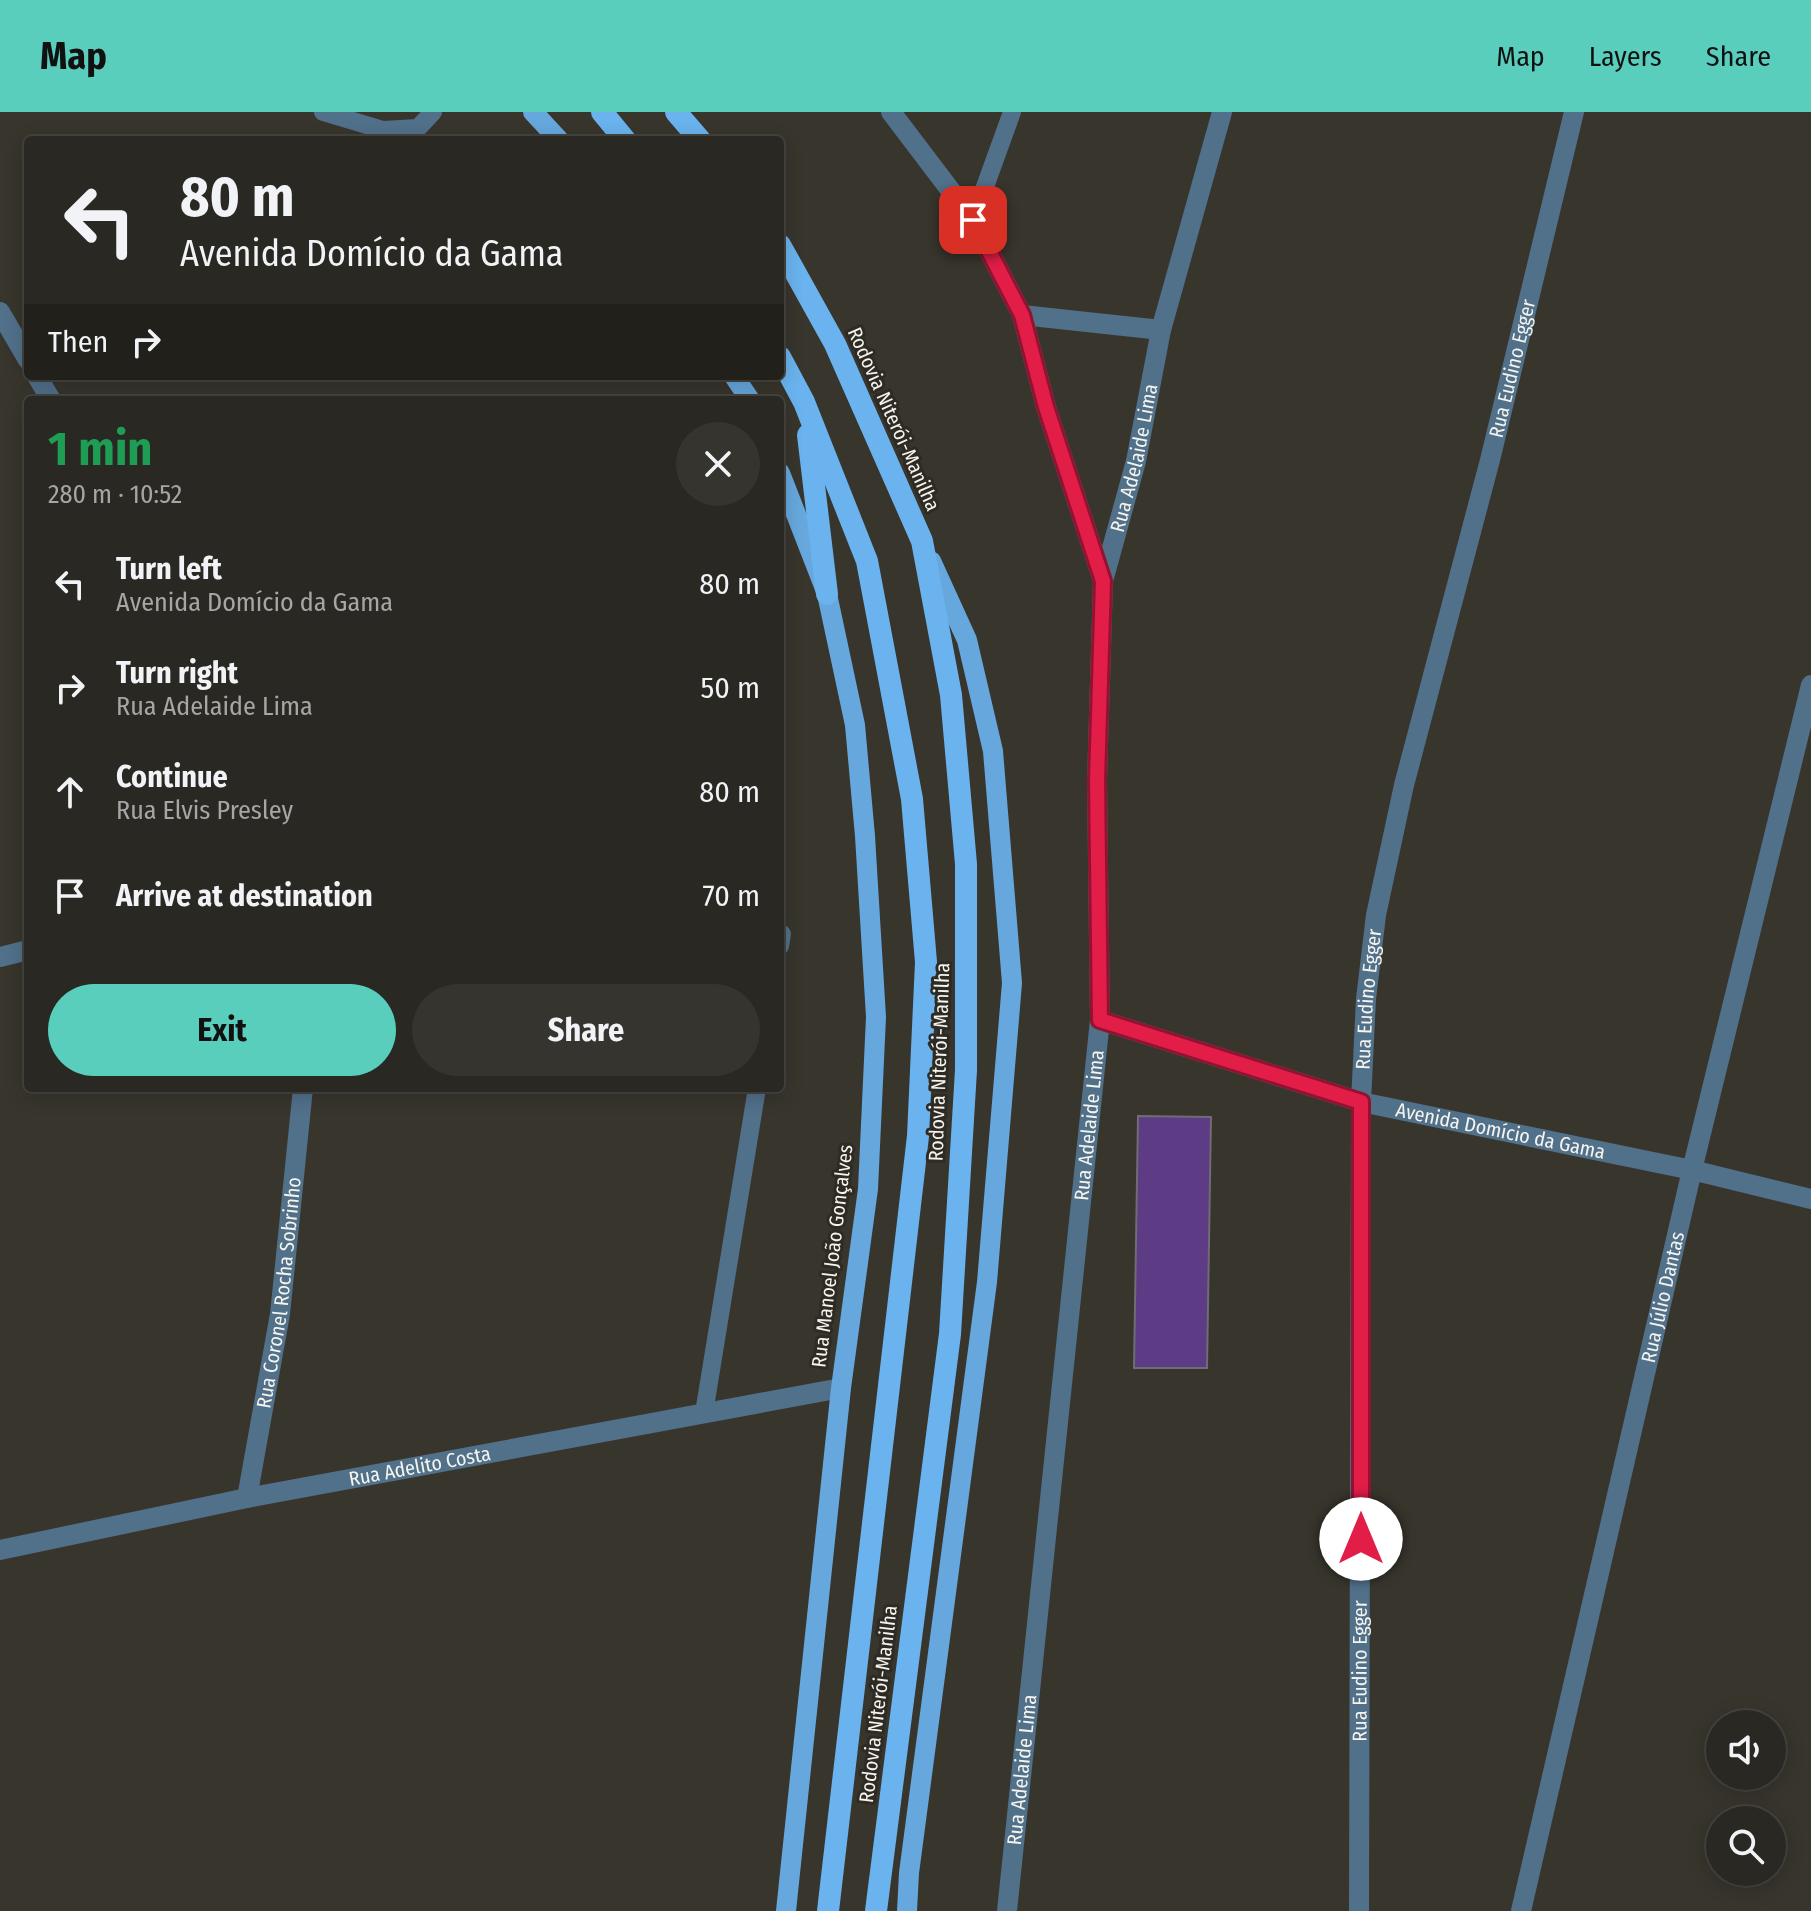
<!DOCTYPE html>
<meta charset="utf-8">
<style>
body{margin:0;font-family:"Fira Sans Condensed",sans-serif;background:#36342f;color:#f1f3f6;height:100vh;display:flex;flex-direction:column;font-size:30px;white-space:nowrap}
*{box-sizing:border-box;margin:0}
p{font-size:26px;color:#a5a6a5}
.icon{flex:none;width:44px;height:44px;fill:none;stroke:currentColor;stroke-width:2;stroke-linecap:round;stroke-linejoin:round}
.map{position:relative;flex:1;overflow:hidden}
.side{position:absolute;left:24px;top:284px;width:760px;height:696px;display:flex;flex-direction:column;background:#2a2822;border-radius:8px;box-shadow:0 4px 20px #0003,0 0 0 2px #464440}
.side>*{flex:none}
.hud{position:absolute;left:24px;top:24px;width:760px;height:244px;border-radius:8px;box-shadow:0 4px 20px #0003,0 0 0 2px #464440;background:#2a2822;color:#f1f3f6;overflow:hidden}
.buttons{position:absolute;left:1706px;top:1598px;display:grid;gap:16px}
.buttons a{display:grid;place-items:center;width:80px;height:80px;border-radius:50%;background:#2a2822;box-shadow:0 4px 20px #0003,0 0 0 2px #464440;font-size:40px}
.pin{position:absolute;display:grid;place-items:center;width:68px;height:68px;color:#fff;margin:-34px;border-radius:16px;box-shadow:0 4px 12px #0006}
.me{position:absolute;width:88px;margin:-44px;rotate:0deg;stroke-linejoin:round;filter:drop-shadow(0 0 6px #0008)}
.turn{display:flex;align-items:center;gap:28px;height:168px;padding:0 24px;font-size:36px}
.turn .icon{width:104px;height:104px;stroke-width:2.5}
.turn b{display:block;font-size:56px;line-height:68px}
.then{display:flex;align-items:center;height:76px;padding:0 24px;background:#0003;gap:16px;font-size:30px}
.round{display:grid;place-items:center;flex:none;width:84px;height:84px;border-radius:42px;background:#36342f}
.summary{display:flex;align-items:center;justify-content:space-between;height:136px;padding:0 24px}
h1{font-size:48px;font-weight:700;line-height:60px;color:#1e9e55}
.primary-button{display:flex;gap:16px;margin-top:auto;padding:16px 24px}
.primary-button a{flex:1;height:92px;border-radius:48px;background:#5acebd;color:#111;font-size:32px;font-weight:700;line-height:92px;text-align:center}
.primary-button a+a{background:#36342f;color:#f1f3f6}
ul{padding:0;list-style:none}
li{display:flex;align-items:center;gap:24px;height:104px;padding:0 24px}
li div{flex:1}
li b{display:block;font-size:30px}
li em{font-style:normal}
header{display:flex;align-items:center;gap:48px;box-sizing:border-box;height:112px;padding:0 40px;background:#5acebd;color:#111}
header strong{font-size:38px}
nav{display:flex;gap:44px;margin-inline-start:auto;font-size:28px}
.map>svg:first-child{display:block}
.building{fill:#5e3b85;stroke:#706c75;stroke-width:2}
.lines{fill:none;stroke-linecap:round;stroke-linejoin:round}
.service{stroke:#51708a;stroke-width:18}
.minor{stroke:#51708a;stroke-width:20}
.primary{stroke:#66a8dd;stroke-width:20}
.trunk{stroke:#6ab3ee;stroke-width:22}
.route-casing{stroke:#92132f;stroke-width:20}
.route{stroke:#e11d48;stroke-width:14}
.labels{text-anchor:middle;stroke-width:6;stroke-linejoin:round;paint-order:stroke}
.street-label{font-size:20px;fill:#f6f4ee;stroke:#2d2b23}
</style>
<header>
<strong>Map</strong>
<nav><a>Map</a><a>Layers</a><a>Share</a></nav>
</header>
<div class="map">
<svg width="1811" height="1799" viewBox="0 0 1811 1799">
<rect width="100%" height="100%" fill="#38352d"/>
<!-- building -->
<path class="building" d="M1138 1004 1211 1005 1207 1256H1134Z"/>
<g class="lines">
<!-- service -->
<g class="service">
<path d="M323 0 383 18 418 16 433 0"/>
<path d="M973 108 1012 0"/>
<path d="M780 834 782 822"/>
<path d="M704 1301 757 976"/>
</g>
<!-- minor -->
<g class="minor">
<path d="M891 0 973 108 1022 203 1046 295 1103 469"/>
<path d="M0 200 28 248"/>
<path d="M1022 203 1161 218"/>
<path d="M37 264 51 288"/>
<path d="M0 845 28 838"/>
<path id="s1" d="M1100 908 1361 990 1692 1058 1811 1087"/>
<path id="s2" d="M247 1386 280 1202 303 976"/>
<path id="s3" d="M0 1438 247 1386 841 1276"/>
<path id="s4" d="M1007 1799 1100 908 1097 669 1103 469 1136 349 1161 218 1222 0"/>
<path id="s5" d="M1359 1799 1361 990 1366 887 1376 803 1404 673 1490 348 1574 0"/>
<path id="s6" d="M1521 1799 1692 1058 1811 573"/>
</g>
<!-- primary -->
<g class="primary">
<path d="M533 0 559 28"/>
<path d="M734 264 750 288"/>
<path d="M780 361 827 482 855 613 865 724 876 905 868 1077 841 1276 786 1799"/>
<path d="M907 1799 909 1761 987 1170 1012 871 993 639 967 528 931 449"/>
</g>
<!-- trunk -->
<g class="trunk">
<path d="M602 0 625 28"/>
<path d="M676 0 700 28"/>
<path d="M780 133 835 232 922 429 951 583 966 752V958L950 1222 876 1799"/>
<path d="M780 245 804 290 867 449 912 687 926 850 918 1024 828 1799"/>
<path d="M808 323 827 482"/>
</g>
</g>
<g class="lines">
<!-- route casing -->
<g class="route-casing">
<path id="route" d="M973 108 1022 203 1046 295 1103 469 1097 669 1100 908 1361 990V1427"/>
</g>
<!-- route -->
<use href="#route" class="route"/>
</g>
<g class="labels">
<!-- street labels -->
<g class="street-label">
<text dy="7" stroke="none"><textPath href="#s5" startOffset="1560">Rua Eudino Egger</textPath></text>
<text transform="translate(894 307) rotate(66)" y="7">Rodovia Niterói-Manilha</text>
<text dy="7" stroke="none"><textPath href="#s4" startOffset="1462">Rua Adelaide Lima</textPath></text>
<text dy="7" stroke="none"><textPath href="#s5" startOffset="912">Rua Eudino Egger</textPath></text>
<text transform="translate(939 950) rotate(-88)" y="7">Rodovia Niterói-Manilha</text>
<text dy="7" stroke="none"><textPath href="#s4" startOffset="790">Rua Adelaide Lima</textPath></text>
<text dy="7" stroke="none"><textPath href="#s1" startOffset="416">Avenida Domício da Gama</textPath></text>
<text transform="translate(832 1144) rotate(-83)" y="7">Rua Manoel João Gonçalves</text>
<text dy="7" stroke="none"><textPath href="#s2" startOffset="208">Rua Coronel Rocha Sobrinho</textPath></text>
<text dy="7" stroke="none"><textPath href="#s6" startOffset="630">Rua Júlio Dantas</textPath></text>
<text dy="7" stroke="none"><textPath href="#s3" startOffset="428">Rua Adelito Costa</textPath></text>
<text dy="7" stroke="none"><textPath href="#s5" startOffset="240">Rua Eudino Egger</textPath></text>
<text transform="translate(878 1592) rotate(-83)" y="7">Rodovia Niterói-Manilha</text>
<text dy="7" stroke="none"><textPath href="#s4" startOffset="142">Rua Adelaide Lima</textPath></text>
</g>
</g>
</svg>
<div class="buttons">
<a><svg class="icon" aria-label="sound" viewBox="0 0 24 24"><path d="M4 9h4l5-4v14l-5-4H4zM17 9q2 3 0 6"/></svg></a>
<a><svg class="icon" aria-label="search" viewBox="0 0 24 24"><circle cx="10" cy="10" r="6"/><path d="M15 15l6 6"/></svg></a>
</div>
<div class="pin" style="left:973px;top:108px;background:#d93025"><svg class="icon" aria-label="arrive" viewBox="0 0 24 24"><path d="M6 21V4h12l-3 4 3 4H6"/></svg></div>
<svg class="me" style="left:1361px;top:1427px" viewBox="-20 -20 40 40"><circle r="19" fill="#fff"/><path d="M0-13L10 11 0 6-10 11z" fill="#e11d48"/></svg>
<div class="hud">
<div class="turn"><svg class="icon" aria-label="left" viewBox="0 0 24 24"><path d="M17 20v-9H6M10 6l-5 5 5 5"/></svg><div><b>80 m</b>Avenida Domício da Gama</div></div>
<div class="then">Then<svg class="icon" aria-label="right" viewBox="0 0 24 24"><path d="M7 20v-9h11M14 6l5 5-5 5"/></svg></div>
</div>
<section class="side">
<div class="summary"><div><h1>1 min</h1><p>280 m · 10:52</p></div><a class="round"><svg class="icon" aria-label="close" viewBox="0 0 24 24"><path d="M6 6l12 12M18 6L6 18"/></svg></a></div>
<ul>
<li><svg class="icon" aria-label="left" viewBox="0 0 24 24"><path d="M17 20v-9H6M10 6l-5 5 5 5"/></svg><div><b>Turn left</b><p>Avenida Domício da Gama</p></div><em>80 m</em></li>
<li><svg class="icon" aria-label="right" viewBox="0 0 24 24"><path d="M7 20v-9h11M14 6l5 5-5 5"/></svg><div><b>Turn right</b><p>Rua Adelaide Lima</p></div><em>50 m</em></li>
<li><svg class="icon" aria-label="ahead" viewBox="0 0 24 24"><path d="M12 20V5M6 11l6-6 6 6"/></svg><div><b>Continue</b><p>Rua Elvis Presley</p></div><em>80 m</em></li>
<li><svg class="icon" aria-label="arrive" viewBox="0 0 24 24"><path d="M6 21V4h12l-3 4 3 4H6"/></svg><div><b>Arrive at destination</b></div><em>70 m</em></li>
</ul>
<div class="primary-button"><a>Exit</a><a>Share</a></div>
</section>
</div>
